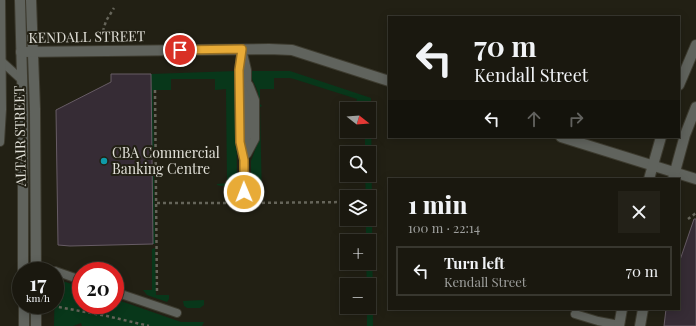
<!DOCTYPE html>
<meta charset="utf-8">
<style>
body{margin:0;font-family:"Playfair Display",serif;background:#232118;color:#f1f3f6;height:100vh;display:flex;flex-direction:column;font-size:15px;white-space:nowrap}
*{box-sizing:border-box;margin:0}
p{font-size:13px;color:#9fa09e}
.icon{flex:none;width:22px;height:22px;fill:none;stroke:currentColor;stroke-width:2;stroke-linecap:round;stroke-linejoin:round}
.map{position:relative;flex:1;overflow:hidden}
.sheet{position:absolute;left:388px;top:178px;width:292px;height:132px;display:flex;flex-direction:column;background:#1a180f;border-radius:0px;box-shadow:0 2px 10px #0003,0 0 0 1px #38372f}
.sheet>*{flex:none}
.banner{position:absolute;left:388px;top:16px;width:292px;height:122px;border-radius:0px;box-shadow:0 2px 10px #0003,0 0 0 1px #38372f;background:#1a180f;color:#f1f3f6;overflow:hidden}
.needle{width:26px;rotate:107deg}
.buttons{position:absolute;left:340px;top:102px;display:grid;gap:8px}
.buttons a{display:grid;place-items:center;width:36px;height:36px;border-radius:0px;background:#1a180f;box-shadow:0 2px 10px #0003,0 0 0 1px #38372f;font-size:20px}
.speed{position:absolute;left:12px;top:262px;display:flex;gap:8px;font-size:20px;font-weight:700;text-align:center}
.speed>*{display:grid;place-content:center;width:52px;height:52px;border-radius:50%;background:#1a180f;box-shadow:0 2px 10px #0003,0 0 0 1px #38372f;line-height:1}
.speed small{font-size:10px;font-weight:400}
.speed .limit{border:6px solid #d22;background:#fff;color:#111}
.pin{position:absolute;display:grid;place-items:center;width:34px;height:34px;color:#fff;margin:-17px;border:2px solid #fff;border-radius:50%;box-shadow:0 1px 4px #0007}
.me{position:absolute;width:44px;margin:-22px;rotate:359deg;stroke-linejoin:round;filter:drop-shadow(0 0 3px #0008)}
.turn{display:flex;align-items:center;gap:14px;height:84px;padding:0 20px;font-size:18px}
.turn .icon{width:52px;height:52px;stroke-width:2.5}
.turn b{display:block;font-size:28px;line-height:34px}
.lanes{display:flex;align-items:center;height:38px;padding:0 20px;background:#0003;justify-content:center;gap:20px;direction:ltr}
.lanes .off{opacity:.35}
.round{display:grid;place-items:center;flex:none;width:42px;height:42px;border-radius:0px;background:#232118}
.headline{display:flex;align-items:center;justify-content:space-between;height:68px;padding:0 20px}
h1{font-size:24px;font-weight:800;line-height:30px}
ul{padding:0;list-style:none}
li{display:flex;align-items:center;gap:12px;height:50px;margin:0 8px 6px;padding:0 12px;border:2px solid #38372f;border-radius:0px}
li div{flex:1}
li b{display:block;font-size:15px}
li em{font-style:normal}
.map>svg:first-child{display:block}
.green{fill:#08371a}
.building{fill:#362c35;stroke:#675c65}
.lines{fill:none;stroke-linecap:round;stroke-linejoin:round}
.service-casing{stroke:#3d3b2f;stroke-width:10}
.minor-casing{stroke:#3d3b2f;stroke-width:12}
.tertiary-casing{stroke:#3d3b2f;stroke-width:12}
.path{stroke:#66655a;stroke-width:2.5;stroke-dasharray:3 3;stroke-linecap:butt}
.service{stroke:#60635d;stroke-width:8}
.minor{stroke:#60635d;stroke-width:10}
.tertiary{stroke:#60635d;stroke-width:10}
.route-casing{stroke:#976f24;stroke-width:10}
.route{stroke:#e8ab37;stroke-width:7}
.culture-dot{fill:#0f9aa8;stroke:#222014;stroke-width:1.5}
.labels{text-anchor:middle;stroke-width:4;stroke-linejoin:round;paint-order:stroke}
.street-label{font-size:14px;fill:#e1e0d8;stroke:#222014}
.poi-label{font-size:14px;fill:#e1e0d8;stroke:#222014;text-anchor:start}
</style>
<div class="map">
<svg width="696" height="326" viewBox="0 0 696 326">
<rect width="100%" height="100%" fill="#222014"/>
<!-- green -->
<g class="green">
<path d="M236 71 237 185 221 186 217 185V184L227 183 226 89 215 90V79H171V90H153L154 158H152L151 74Z"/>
<path d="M250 71H290L371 98 373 326H367V307H369V285H367L366 263H369V241H366V219H369V197H366L365 175H369V153H365V131H369V109H354L357 99 294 79 290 78H274V89H260V104L262 106 260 107 262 200H251V161L259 139 258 93C256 85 251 80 250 71Z"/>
<path d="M152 164H154L155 244H153Z"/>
<path d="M155 248 156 295H169V299L167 302 147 295 143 290H152V249Z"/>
<path d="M56 279 81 287V305H115V299L181 322H204L202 326H82L81 323 73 326H54L55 281Z"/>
<path d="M204 300V305L200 308H187L184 306 183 301Z"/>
</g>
<!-- building -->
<g class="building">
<path d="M111 74H151L153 244 70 246 58 245 56 110 111 82Z"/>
<path d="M694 219H696V326H664L666 309H679V263Z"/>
</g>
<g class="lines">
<!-- service casing -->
<g class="service-casing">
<g id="service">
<path d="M242 49 247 70V138L244 160 245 193"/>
<path d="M241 56 239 70 240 142 243 156"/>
<path d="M0 60 22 80"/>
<path d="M0 142 2 109 1 0"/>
<path d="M247 154 255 139V100L249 85"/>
<path d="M23 270 54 271"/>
<path d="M55 271 81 280"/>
<path d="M115 292 177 313"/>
<path d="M575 314 598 321 619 325"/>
</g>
</g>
<!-- minor casing -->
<g class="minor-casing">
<g id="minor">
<path d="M20 0 23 113V271"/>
<path d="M31 0 35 109 36 271"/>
<path d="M21 52 269 49 292 50 389 81"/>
<path d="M561 137 696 179"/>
<path d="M24 305V326"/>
<path d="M36 305V326"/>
</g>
</g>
<!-- tertiary casing -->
<g class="tertiary-casing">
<g id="tertiary">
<path d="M679 85 696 45"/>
<path d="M649 179 661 137"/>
<path d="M673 179 685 135 696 107"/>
<path d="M619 326 622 309"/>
<path d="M640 326 643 309"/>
</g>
</g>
<!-- path -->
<g class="path">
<path d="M103 31 106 21 114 8"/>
<path d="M155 90 157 294"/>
<path d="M157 203H241"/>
<path d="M250 203 347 202"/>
<path d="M688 219 696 213"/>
<path d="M53 306 107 316 149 326"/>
</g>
<!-- service -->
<use href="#service" class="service"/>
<!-- minor -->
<use href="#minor" class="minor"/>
<!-- tertiary -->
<use href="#tertiary" class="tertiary"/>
</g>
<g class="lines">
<!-- route casing -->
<g class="route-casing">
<path id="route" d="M180 50 242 49 239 70 240 142 244 160V192"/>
</g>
<!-- route -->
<use href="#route" class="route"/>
</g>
<!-- markers -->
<circle class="culture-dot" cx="104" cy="161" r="4"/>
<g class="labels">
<!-- street labels -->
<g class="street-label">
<text transform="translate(87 37) rotate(-1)" y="5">KENDALL STREET</text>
<text transform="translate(20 136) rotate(-91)" y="5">ALTAIR STREET</text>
</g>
<!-- poi labels -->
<g class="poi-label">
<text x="112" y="158">CBA Commercial<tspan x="112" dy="16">Banking Centre</tspan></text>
</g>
</g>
</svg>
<div class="buttons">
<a><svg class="needle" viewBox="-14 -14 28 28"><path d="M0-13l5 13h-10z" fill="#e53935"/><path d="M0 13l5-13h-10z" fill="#9fa09e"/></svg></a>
<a><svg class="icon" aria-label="search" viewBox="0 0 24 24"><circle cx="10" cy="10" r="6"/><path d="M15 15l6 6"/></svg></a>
<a><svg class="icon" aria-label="layers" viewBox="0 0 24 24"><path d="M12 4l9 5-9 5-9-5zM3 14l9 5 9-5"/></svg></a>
<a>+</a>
<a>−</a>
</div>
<div class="speed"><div>17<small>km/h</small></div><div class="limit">20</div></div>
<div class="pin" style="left:180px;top:50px;background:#d93025"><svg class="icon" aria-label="arrive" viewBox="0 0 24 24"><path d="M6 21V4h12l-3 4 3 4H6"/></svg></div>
<svg class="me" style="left:244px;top:192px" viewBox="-20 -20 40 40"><circle r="17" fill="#e8ab37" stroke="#fff" stroke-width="3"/><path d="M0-11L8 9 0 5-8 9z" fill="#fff"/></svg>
<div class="banner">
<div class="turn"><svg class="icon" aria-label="left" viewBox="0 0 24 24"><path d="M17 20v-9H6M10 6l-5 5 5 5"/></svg><div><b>70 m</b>Kendall Street</div></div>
<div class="lanes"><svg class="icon" aria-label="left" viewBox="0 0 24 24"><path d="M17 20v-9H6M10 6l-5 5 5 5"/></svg><svg class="icon off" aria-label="ahead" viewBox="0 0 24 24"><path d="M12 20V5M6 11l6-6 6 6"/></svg><svg class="icon off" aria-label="right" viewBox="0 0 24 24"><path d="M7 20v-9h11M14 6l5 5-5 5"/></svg></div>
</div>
<section class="sheet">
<div class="headline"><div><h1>1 min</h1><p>100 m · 22:14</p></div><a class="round"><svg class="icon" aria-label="close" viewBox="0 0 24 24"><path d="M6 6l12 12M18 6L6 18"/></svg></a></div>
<ul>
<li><svg class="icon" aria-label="left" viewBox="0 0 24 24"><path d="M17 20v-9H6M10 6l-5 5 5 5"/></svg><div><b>Turn left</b><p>Kendall Street</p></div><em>70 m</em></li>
</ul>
</section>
</div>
